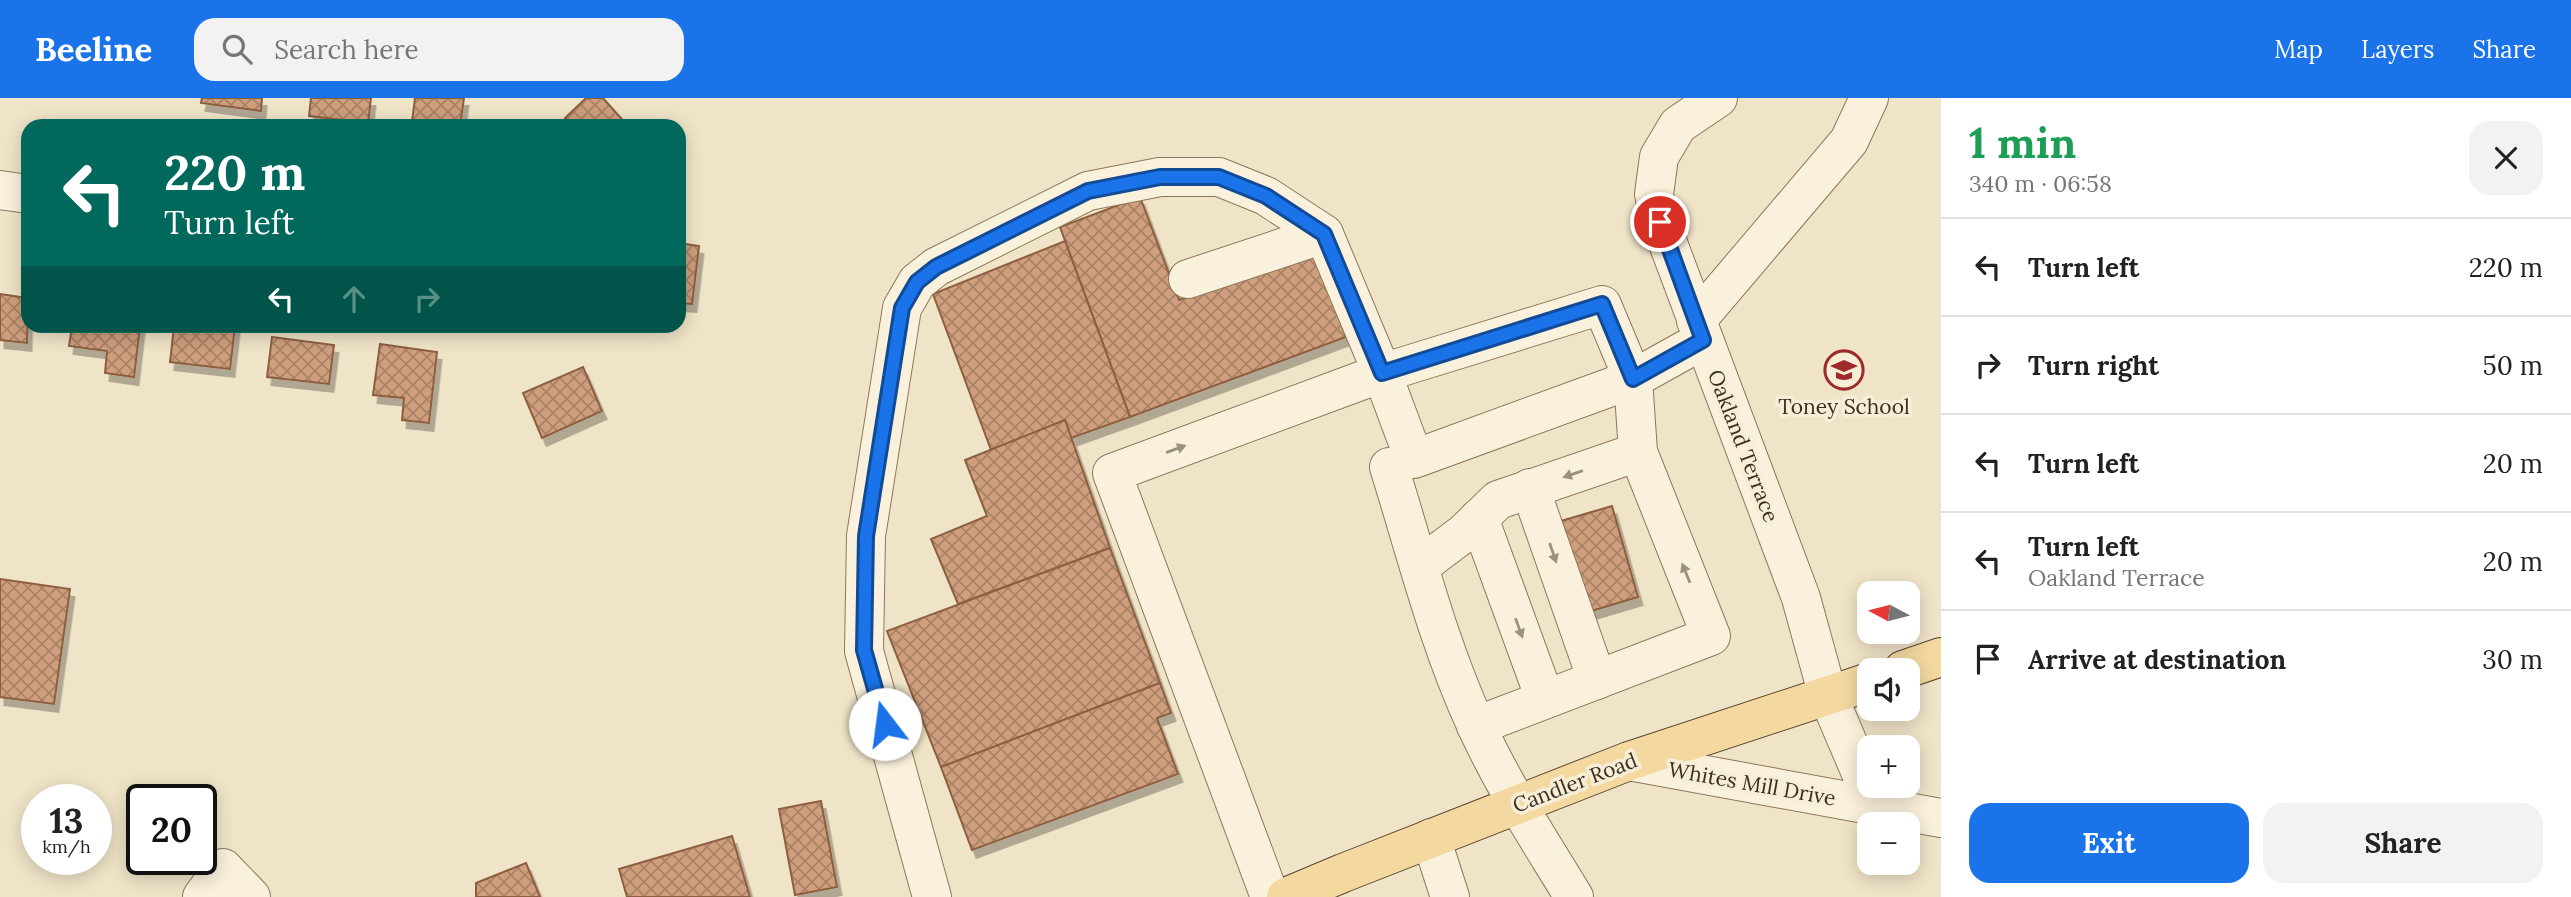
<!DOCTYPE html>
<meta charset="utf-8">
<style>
body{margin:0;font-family:Lora,serif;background:#f2f2f2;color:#222;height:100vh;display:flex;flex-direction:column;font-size:26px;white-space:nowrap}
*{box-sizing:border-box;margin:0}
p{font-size:23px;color:#767676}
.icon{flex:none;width:38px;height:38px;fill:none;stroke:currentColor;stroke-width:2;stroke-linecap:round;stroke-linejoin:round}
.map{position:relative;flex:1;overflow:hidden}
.side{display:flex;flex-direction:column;background:#fff;width:630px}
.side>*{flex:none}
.banner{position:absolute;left:21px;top:21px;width:665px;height:214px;border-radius:21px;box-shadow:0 4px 18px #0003;background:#00695c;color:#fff;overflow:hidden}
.needle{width:46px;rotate:277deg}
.fabs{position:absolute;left:1857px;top:483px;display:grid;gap:14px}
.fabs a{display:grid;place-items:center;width:63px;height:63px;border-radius:14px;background:#fff;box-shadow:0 4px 18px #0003;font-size:35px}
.speed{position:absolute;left:21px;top:686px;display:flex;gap:14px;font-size:35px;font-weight:700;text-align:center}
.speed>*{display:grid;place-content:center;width:91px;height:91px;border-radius:50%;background:#fff;box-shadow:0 4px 18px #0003;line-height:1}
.speed small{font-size:18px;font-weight:400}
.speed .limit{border:4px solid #111;border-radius:10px;background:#fff;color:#111}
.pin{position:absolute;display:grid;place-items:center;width:60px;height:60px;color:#fff;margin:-30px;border:4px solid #fff;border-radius:50%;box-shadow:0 2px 7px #0007}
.me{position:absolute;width:77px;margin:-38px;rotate:345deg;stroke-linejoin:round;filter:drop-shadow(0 0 5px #0008)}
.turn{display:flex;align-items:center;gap:24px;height:147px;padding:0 28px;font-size:32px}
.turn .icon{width:91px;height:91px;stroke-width:2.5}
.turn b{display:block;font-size:49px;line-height:60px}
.lanes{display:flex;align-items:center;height:66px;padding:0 28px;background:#0003;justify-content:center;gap:35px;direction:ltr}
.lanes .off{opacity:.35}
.round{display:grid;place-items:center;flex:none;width:74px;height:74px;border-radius:21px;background:#f2f2f2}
.headline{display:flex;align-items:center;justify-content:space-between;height:119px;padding:0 28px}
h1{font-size:42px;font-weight:700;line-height:52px;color:#1e9e55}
.button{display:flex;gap:14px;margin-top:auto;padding:14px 28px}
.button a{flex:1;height:80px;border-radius:21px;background:#1a73e8;color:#fff;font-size:28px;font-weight:700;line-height:80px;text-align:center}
.button a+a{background:#f2f2f2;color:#222}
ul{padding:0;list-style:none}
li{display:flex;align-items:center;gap:21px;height:98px;padding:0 28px;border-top:2px solid #e0e0e0}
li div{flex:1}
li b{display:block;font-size:26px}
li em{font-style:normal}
header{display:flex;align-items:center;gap:42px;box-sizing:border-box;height:98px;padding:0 35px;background:#1a73e8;color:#fff}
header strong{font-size:33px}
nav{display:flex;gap:38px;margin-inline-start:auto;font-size:24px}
.search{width:490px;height:63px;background:#f2f2f2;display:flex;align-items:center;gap:18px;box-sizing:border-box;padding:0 24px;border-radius:21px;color:#767676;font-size:26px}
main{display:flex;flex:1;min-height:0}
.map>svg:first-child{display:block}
.building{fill:url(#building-cross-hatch);stroke:#8d5f41;stroke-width:2;filter:url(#shadow)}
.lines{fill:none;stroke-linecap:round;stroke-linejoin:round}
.minor-casing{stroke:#8d765c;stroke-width:40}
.major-casing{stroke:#5b4430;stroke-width:40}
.minor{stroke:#faf1dc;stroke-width:38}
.major{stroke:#f3d9a0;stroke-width:38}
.oneway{fill:#9c907e}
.route-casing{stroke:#114b97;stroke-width:18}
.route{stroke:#1a73e8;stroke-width:12}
.labels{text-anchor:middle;stroke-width:7;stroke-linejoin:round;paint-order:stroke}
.poi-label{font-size:21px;fill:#3d2e20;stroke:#f7eed8}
.street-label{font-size:21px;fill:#3d2e20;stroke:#f7eed8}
</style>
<header>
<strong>Beeline</strong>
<div class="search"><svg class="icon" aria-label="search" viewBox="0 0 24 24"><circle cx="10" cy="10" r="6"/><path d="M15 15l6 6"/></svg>Search here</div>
<nav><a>Map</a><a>Layers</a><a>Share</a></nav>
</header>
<main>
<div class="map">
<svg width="1941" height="799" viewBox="0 0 1941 799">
<defs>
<pattern id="building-cross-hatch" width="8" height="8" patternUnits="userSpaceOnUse" patternTransform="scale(1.75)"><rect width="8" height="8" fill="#cf9f7d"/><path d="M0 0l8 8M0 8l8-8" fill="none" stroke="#a98266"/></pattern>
<filter id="shadow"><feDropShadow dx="4.5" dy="8" stdDeviation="0" flood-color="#0004"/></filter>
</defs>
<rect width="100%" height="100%" fill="#f0e4c8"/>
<!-- building -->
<g class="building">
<path d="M202 0H262L261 13 201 5Z"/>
<path d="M311 0H371L368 25 309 18Z"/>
<path d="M415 0H464L460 28 412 24Z"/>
<path d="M586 0H603L628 28H572L565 20Z"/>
<path d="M1140 99 1179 202 1316 152 1346 239 1130 319 1060 129Z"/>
<path d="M1065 143 1130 319 1071 340 1065 322 991 352 933 196Z"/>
<path d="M679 145 699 148 692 206 679 205Z"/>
<path d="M0 196 28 200 27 245 0 242Z"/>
<path d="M72 228H140L134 279 105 275 107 253 69 248Z"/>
<path d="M174 228H235L230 271 170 264Z"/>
<path d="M272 239 334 247 329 286 267 279Z"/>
<path d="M380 246 437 254 429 325 402 322 404 300 373 297Z"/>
<path d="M583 269 602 313 542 340 523 295Z"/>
<path d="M1065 322 1110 450 958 506 931 441 987 418 965 362Z"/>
<path d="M1612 408 1638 499 1588 514 1561 423Z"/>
<path d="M1110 450 1160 585 941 669 887 533Z"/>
<path d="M0 481 70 491 54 606 0 599Z"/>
<path d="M1160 585 1171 615 1157 620 1178 676 972 752 941 669Z"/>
<path d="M821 703 837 789 795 797 779 711Z"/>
<path d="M732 738 750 799H627L619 771Z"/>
<path d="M526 765 540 799H476V785Z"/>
</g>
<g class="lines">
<!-- minor casing -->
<g class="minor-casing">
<g id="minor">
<path d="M1718 0 1678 27 1659 59 1654 96 1660 124 1801 500 1828 598 1875 708"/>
<path d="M0 92 28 96"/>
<path d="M1188 181 1324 136"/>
<path d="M1696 223 1849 43 1869 0"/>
<path d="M1389 369C1416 455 1438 545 1476 627 1503 687 1540 743 1574 799"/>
<path d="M1530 390 1597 582"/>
<path d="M1479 420 1545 601"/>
<path d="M1420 468 1464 435 1498 402 1638 354"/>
<path d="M1629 663 1941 720"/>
<path d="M1431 740 1450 799"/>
<path d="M202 799 223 770 251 799"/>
<path d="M932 799 864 553 866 438 902 210 917 184 936 169 1088 93 1160 79H1219L1266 98 1324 136 1382 275 1414 361 1633 281 1703 242"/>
<path d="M1270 799 1112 375 1382 275 1602 207 1633 281 1638 354 1711 538 1476 628"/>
</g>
</g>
<!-- major casing -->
<g class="major-casing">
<g id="major">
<path d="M1903 572 1941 559"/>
<path d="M1286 799 1343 775 1629 663 1869 584"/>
</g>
</g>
<!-- minor -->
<use href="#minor" class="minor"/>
<!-- major -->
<use href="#major" class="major"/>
</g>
<!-- one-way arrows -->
<defs><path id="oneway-solid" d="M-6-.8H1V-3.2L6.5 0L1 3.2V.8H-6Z" transform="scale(1.75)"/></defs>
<g class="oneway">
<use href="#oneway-solid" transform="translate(1176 351) rotate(-20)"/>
<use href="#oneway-solid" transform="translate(1573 376) rotate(161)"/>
<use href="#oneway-solid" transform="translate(1553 455) rotate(71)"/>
<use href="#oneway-solid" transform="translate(1686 475) rotate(-112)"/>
<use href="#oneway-solid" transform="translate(1519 530) rotate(70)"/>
</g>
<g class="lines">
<!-- route casing -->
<g class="route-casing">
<path id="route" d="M885 626 864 552 866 438 902 210 917 184 936 169 1088 93 1160 79H1219L1266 98 1324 136 1382 275 1602 206 1633 281 1703 242 1660 124"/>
</g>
<!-- route -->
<use href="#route" class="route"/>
</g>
<!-- icons -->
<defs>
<g id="school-ring" transform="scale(2.0125)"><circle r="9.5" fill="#f7eed8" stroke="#9e2a2b" stroke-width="1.5"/><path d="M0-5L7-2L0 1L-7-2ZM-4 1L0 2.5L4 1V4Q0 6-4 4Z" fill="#9e2a2b"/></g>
</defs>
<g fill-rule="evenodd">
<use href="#school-ring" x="1844" y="272"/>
</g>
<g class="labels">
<!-- poi labels -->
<g class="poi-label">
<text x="1844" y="316">Toney School</text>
</g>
<!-- street labels -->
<g class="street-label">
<text transform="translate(1743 348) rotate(69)" y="7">Oakland Terrace</text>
<text transform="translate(1575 685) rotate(-21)" y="7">Candler Road</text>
<text transform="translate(1752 686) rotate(10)" y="7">Whites Mill Drive</text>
</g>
</g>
</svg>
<div class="fabs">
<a><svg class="needle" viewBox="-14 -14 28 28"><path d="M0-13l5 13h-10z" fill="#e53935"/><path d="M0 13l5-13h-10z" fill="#767676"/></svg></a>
<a><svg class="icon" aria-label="sound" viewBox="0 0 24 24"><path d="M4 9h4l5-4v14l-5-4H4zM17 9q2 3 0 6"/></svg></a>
<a>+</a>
<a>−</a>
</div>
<div class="speed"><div>13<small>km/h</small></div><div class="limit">20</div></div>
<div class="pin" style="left:1660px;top:124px;background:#d93025"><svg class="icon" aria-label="arrive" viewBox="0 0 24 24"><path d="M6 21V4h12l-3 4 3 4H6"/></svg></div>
<svg class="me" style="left:885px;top:626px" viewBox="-20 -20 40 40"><circle r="19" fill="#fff"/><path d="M0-13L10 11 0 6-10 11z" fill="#1a73e8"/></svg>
<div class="banner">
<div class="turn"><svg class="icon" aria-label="left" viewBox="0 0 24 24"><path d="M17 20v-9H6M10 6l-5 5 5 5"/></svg><div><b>220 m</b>Turn left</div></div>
<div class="lanes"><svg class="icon" aria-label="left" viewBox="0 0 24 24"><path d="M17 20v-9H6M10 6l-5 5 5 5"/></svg><svg class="icon off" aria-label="ahead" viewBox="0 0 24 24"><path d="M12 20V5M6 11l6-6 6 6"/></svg><svg class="icon off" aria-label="right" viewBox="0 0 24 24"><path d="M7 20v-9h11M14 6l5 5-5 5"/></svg></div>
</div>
</div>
<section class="side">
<div class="headline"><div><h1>1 min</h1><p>340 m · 06:58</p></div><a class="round"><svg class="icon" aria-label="close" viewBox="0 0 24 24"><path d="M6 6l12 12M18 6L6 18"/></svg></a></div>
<ul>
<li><svg class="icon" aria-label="left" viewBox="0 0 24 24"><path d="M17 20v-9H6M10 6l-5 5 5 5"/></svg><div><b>Turn left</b></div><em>220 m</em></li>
<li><svg class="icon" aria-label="right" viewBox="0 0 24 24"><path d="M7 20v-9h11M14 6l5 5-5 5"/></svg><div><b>Turn right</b></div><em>50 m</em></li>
<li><svg class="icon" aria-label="left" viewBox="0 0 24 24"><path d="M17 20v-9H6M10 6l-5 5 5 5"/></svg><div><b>Turn left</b></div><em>20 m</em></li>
<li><svg class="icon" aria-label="left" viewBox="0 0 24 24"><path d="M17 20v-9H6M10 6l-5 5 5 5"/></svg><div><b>Turn left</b><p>Oakland Terrace</p></div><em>20 m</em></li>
<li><svg class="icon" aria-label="arrive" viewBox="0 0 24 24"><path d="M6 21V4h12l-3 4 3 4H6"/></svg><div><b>Arrive at destination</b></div><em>30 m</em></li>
</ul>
<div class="button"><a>Exit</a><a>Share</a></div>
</section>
</main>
